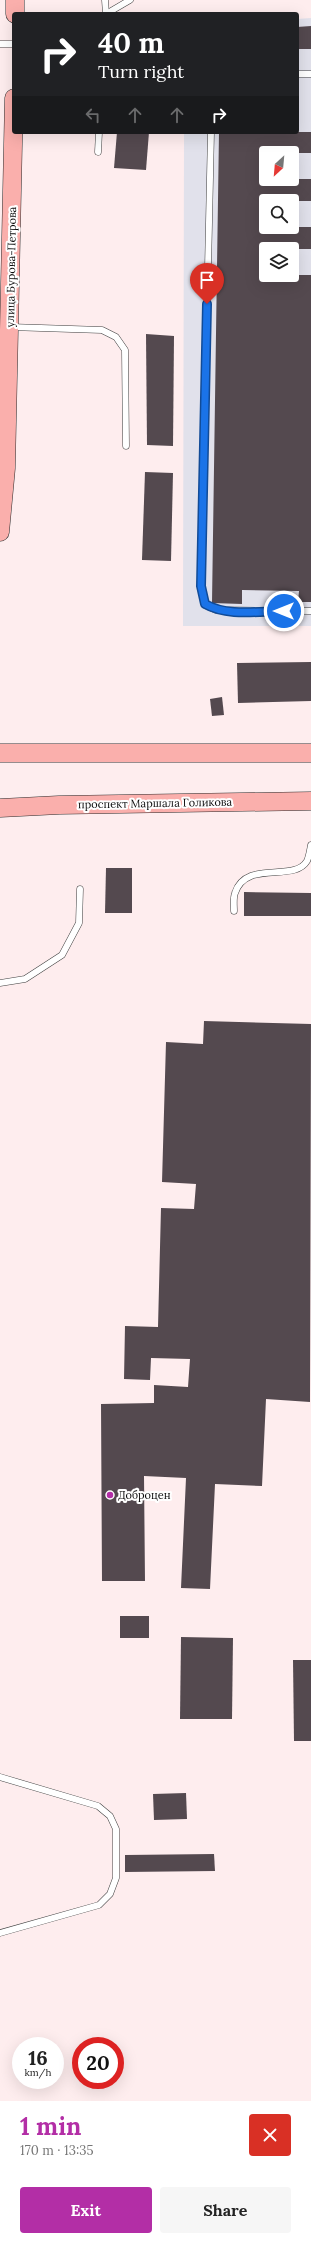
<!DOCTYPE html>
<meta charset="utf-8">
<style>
body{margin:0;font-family:Lora,serif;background:#f6f6f6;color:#222;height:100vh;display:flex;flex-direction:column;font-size:15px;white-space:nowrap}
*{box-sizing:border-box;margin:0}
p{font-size:13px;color:#767676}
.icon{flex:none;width:22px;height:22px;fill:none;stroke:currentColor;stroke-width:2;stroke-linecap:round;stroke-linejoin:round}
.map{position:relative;height:2101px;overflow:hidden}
.panel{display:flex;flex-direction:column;background:#fff;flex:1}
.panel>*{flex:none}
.top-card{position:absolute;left:12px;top:12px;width:287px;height:122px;border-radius:4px;box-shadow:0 4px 16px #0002;background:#202124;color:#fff;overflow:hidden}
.needle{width:26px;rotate:206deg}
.controls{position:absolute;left:259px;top:146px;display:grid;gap:8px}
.controls a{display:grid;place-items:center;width:40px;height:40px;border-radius:4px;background:#fff;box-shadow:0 4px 16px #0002;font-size:20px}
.speed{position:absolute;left:12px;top:2037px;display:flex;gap:8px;font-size:20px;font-weight:700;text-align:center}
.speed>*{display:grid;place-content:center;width:52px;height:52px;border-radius:50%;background:#fff;box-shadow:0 4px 16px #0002;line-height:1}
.speed small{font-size:10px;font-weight:400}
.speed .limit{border:6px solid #d22;background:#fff;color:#111}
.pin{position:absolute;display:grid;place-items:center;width:34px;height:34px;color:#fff;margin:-41px -17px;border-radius:50% 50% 50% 0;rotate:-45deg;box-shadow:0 0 4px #0007}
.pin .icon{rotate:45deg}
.me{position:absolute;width:44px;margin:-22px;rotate:270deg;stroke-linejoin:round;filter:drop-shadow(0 0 3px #0008)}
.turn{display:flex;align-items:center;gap:14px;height:84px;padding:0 20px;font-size:18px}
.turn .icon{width:52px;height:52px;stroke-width:2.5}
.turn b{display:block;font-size:28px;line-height:34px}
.lanes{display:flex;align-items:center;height:38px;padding:0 20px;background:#0003;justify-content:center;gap:20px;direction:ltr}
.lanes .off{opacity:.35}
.round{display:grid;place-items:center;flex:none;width:42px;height:42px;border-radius:4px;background:#f6f6f6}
.overview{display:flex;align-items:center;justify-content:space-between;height:68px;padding:0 20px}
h1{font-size:24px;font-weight:700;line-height:30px;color:#b32ea6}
.action{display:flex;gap:8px;margin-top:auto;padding:8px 20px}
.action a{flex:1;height:46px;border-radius:4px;background:#b32ea6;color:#fff;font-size:16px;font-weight:700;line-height:46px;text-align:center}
.action a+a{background:#f6f6f6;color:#222}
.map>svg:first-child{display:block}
.industrial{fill:#e1e1eb;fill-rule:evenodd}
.building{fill:#54494f}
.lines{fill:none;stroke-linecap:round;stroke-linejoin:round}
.service-casing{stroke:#3f3f3f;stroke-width:7}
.secondary-casing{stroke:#2e2e2e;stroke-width:19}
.service{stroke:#fff;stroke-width:6}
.secondary{stroke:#faafac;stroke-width:18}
.route-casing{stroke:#114b97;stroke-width:10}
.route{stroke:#1a73e8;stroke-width:7}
.poi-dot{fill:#b32ea6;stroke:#fff;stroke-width:1.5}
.labels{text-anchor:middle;stroke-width:4;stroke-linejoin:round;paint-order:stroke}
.street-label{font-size:11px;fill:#0c0c0c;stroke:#fff}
.poi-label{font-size:11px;fill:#0c0c0c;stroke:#fff;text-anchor:start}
</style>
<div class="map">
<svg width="311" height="2101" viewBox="0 0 311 2101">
<rect width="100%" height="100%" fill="#feedee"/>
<!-- industrial -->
<path class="industrial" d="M311 18V626H183L184 132H297V19ZM266 153H292V179H266ZM266 201H292V227H266ZM266 249H292V275H266Z"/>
<!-- building -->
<g class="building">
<path d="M311 26V49H297V27Z"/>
<path d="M117 132H149L146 170 114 168Z"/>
<path d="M219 132H311V153H266V179H311V201H266V227H311V249H266V275H311V602H298L299 591 242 590V604L212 603Z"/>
<path d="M146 334 174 336 173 446 147 445Z"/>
<path d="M145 472 173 473 171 561 142 560Z"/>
<path d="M311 662V701L238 703 237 663Z"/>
<path d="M222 697 224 715 212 716 210 699Z"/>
<path d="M106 868H132V913H105Z"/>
<path d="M244 892 311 893V916H244Z"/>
<path d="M204 1021 311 1024 310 1402 266 1399 262 1486 215 1484 210 1589 181 1588 186 1478 144 1476 145 1581H102L101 1404 154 1403V1385L188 1387 190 1359 151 1358 150 1380 124 1379 125 1326 158 1327 161 1208 194 1209 196 1184 162 1182 166 1042 203 1044Z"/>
<rect x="120" y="1616" width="29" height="22"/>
<path d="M181 1637 233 1638 232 1719H180Z"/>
<path d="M293 1660H311V1741H294Z"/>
<path d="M186 1793 187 1819 154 1820 153 1794Z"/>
<path d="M214 1854 215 1871 125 1872V1855Z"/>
</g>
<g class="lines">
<!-- service casing -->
<g class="service-casing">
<g id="service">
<path d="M105 0 106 14"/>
<path d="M106 14 130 0"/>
<path d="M0 44H14"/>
<path d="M297 74H311"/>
<path d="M211 132 201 586 205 605 216 610 311 611"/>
<path d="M98 152 99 132"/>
<path d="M10 327 102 330 116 337 125 350 126 446"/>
<path d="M234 911C234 906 233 898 235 893 246 859 294 883 307 861 309 857 310 850 311 845"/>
<path d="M0 983 25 979 62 955 79 923 80 889"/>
<path d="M0 1777 98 1806 110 1816 116 1829V1878L110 1894 99 1905 0 1933"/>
</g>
</g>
<!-- secondary casing -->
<g class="secondary-casing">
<g id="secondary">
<path d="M15 14V0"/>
<path d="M0 532 6 468 14 98"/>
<path d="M0 753H311"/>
<path d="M0 808 59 805 311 801"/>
</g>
</g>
<!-- service -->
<use href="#service" class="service"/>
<!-- secondary -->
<use href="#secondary" class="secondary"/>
</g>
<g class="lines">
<!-- route casing -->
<g class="route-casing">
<path id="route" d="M207 304 201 586 205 604C228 617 259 611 284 611"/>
</g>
<!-- route -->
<use href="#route" class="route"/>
</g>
<!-- markers -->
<circle class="poi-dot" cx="110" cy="1495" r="4"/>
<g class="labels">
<!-- street labels -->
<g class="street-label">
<text transform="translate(11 267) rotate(-89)" y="4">улица Бурова-Петрова</text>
<text transform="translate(155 803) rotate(-1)" y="4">проспект Маршала Голикова</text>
</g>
<!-- poi labels -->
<g class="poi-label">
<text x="118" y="1499">Доброцен</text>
</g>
</g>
</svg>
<div class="controls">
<a><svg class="needle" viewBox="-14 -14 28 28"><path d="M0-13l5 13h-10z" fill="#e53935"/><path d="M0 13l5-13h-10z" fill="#767676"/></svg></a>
<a><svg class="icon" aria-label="search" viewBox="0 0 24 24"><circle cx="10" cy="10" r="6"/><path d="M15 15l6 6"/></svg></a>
<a><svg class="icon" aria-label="layers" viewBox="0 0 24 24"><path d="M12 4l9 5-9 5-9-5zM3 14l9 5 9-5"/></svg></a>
</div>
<div class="speed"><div>16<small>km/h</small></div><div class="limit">20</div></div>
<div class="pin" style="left:207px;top:304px;background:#d93025"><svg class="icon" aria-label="arrive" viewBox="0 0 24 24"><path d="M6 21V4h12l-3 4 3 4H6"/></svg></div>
<svg class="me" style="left:284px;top:611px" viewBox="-20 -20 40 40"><circle r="17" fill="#1a73e8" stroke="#fff" stroke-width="3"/><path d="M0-11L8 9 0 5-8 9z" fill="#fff"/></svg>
<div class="top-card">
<div class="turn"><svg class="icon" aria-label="right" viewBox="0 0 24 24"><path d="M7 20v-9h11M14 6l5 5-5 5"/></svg><div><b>40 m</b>Turn right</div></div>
<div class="lanes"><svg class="icon off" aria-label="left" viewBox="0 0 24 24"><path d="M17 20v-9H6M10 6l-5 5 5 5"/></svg><svg class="icon off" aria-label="ahead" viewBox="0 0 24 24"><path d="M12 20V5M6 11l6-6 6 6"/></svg><svg class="icon off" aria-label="ahead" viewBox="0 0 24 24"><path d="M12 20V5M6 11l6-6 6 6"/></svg><svg class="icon" aria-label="right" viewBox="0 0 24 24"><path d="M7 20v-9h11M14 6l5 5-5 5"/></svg></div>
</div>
</div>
<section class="panel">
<div class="overview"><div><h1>1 min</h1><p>170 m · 13:35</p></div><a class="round" style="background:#d93025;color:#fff"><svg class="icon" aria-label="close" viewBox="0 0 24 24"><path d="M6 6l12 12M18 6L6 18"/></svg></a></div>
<div class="action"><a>Exit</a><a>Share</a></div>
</section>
